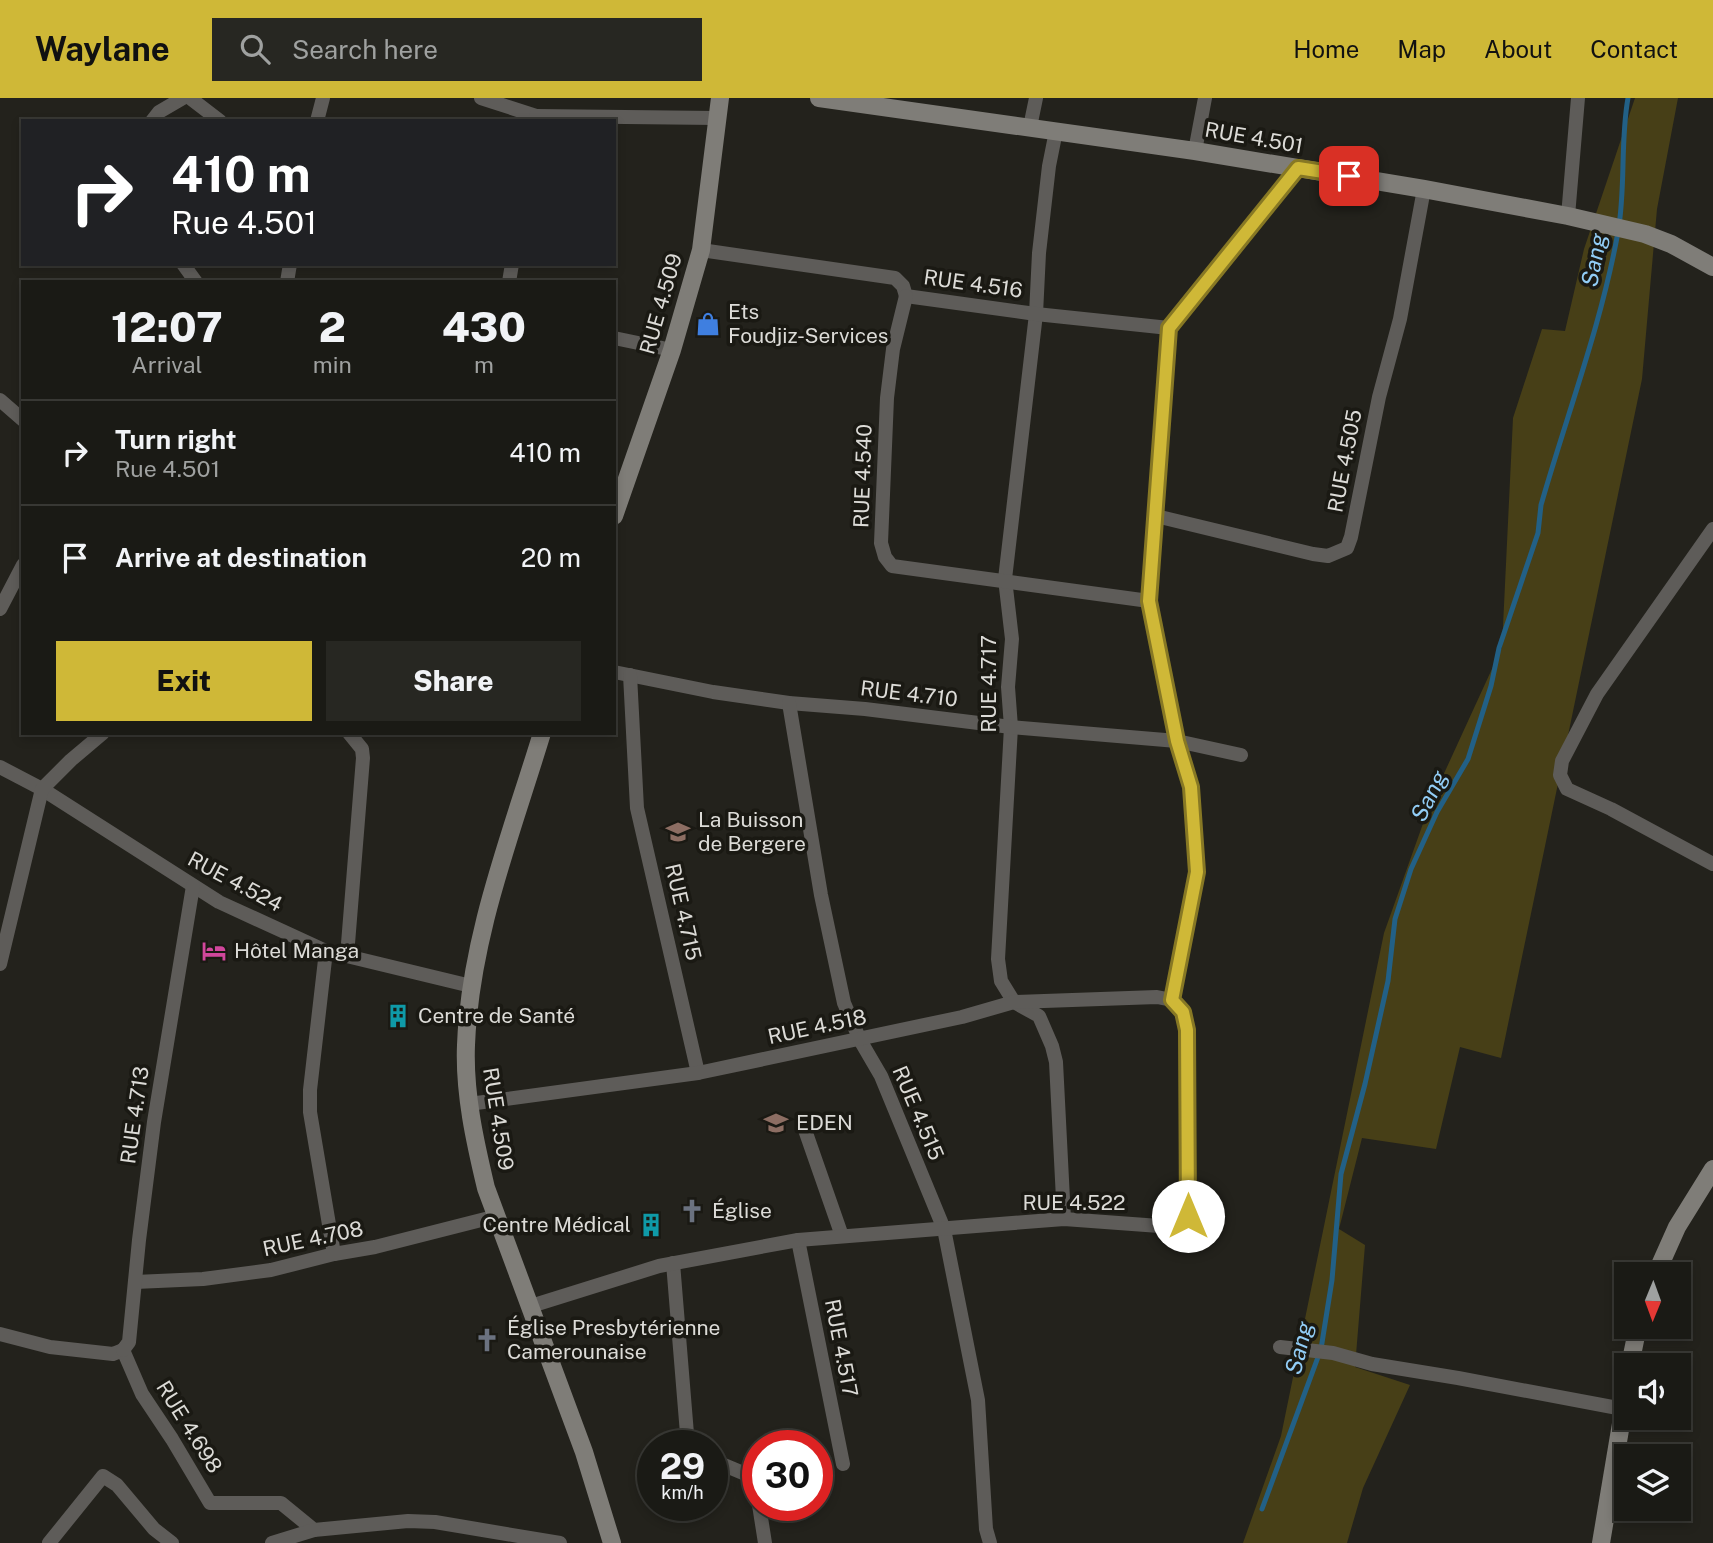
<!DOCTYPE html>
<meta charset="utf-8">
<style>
body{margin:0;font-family:"Public Sans",sans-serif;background:#272722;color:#f1f3f6;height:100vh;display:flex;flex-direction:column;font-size:26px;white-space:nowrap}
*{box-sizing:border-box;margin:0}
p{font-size:23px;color:#9fa1a0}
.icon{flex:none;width:38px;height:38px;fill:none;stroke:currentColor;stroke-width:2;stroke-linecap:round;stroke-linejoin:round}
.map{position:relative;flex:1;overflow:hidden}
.drawer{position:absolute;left:21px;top:182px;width:595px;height:455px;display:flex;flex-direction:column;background:#1a1a15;border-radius:0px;box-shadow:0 4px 10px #0003,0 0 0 2px #383834}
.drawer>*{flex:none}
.top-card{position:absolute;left:21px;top:21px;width:595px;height:147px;border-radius:0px;box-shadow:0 4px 10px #0003,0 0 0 2px #383834;background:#202124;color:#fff;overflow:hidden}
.needle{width:46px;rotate:181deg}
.tools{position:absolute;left:1614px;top:1164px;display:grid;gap:14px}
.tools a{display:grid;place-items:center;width:77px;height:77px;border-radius:0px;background:#1a1a15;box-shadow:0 4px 10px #0003,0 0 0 2px #383834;font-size:35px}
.speed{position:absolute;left:637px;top:1332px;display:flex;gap:14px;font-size:35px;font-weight:700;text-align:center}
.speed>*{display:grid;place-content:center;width:91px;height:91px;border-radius:50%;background:#1a1a15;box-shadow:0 4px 10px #0003,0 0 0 2px #383834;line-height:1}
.speed small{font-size:18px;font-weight:400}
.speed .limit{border:10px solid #d22;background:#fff;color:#111}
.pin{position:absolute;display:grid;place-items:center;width:60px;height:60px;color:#fff;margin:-30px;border-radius:14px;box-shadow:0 4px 10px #0006}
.me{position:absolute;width:77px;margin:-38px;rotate:0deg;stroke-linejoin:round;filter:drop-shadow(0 0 5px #0008)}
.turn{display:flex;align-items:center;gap:24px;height:147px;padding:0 35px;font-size:32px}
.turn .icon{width:91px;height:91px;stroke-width:2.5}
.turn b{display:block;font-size:49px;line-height:60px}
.eta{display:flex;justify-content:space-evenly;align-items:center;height:119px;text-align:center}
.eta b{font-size:42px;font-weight:800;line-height:49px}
.button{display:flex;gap:14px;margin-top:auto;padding:14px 35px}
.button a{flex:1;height:80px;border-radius:0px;background:#cfb837;color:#111;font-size:28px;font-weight:800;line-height:80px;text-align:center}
.button a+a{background:#272722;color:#f1f3f6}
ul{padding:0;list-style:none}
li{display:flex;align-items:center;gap:21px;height:105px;padding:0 35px;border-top:2px solid #383834}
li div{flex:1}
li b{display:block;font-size:26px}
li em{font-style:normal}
header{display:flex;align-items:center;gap:42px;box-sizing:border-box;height:98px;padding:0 35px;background:#cfb837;color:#111}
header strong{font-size:33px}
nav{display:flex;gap:38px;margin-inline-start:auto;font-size:24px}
.search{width:490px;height:63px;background:#272722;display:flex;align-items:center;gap:18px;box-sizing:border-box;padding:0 24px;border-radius:0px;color:#9fa1a0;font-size:26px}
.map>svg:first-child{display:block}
.green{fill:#473f17}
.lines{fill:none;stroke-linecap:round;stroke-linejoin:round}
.stream{stroke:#226086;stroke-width:5}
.street{stroke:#5e5c59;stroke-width:14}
.secondary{stroke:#7f7d78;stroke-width:18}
.route-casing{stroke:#877824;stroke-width:18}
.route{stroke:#cfb837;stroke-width:12}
.labels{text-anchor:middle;stroke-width:7;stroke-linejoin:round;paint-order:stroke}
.street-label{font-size:21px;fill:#dcdbd7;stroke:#1a1913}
.poi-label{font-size:21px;fill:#dcdbd7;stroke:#1a1913;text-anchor:start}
.water-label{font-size:23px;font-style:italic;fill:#92cdf6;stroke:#1a1913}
</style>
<header>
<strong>Waylane</strong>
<div class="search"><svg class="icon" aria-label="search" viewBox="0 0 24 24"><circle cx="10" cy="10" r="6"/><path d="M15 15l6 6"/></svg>Search here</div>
<nav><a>Home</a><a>Map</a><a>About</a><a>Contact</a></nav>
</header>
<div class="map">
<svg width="1713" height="1445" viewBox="0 0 1713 1445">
<rect width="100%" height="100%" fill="#23221c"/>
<!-- green -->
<path class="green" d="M1635 0H1678L1657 111 1642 281 1501 960 1460 949 1436 1051 1362 1040 1339 1131 1365 1147 1355 1269 1410 1287 1363 1390 1347 1445H1243L1281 1338 1384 835 1430 706 1502 549 1513 320 1542 231 1565 233 1584 151Z"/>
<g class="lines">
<!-- stream -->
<path class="stream" d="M1262 1411 1321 1251 1332 1182 1341 1076 1365 986 1388 883 1395 821 1411 771 1437 714 1468 661 1491 588 1499 550 1538 435 1541 407C1567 316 1601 228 1618 134 1626 89 1620 44 1628 0"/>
<!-- street -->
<g class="street">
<path d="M190 0 220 23"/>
<path d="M481 0 536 18"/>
<path d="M152 23 159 14 183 0"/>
<path d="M317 23 323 0"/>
<path d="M536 23V18L716 20"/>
<path d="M1030 29 1036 0"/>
<path d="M1056 33 1049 68 1039 155 1036 216 1005 481 1012 541 1008 589 1011 629 998 861 1001 883 1014 904 1039 918 1052 948 1056 964 1064 1121"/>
<path d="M1195 53 1205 0"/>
<path d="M1568 118 1578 0"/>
<path d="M701 152 895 180 903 188 906 198 1036 216 1169 230"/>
<path d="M183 166 196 184"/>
<path d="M287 184 290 166"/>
<path d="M509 184 512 166"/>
<path d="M906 198 893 251 887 300 881 445 885 459 892 468 1149 503"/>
<path d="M614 240 672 252"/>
<path d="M0 302 23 322"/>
<path d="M1156 418 1313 456 1328 458 1347 450 1351 439 1379 299 1400 221 1424 91"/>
<path d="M1713 431 1597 596 1562 663 1560 677 1567 691 1611 711 1713 766"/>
<path d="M0 511 23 467"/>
<path d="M614 574 713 594 789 605 865 611 1011 629 1177 643 1241 657"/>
<path d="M630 577 637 710 698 975"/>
<path d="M789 605 821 797 844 905 860 942 881 978 944 1131 978 1302 986 1431 990 1445"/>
<path d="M0 669 42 691 219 804 326 853 471 888"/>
<path d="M326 853 310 992V1014L334 1156"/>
<path d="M347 858 363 660 362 651 349 635"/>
<path d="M0 866 42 691 71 662 103 635"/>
<path d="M469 1006 698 975 962 919 1014 904 1157 899 1172 902"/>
<path d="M805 1032 842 1138"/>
<path d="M798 1142 843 1366"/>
<path d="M673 1165 688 1348"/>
<path d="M135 1184 203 1181 271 1172 334 1156 375 1149 497 1118"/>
<path d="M531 1208 659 1168 798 1142 1064 1121 1173 1129 1182 1126 1188 1118 1187 931 1183 914 1172 902 1197 774 1191 689 1177 643 1149 503 1169 230 1299 70"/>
<path d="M0 1236 50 1249 113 1256 123 1252 142 1296 172 1341 210 1405H281L314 1432 408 1423 435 1424 560 1445"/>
<path d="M1280 1249 1333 1255 1372 1266 1458 1280 1623 1311"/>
<path d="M123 1252 129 1244 139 1142 154 1024 193 788"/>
<path d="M712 1362 755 1380 758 1399"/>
<path d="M759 1407 765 1445"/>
<path d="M49 1445 103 1378 117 1387 154 1431 172 1445"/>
<path d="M272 1445 314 1432"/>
</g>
<!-- secondary -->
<g class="secondary">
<path d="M819 0 1195 53 1424 91 1568 118 1645 136 1671 146 1713 169"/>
<path d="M614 418 672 252 701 152 720 0"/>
<path d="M542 635C511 737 470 840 466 947 464 995 475 1044 486 1090L584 1354 612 1445"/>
<path d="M1656 1176 1677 1129 1713 1071"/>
<path d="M1630 1267 1638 1228"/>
<path d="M1601 1445 1626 1296"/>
</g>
</g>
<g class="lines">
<!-- route casing -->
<g class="route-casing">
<path id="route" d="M1188 1118 1187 932 1183 914 1172 902 1197 774 1191 689 1177 643 1149 503 1169 230 1298 70 1349 78"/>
</g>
<!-- route -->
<use href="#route" class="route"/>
</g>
<!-- icons -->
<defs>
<g id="shop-bare" transform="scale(1.89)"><path d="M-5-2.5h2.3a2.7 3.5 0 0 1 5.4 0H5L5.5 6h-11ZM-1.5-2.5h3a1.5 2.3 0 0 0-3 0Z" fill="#3f7fe0" stroke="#1a1913" stroke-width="2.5" paint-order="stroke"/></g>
<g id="school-bare" transform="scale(1.89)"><path d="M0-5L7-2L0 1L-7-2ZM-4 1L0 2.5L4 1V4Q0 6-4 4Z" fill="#8d6e63" stroke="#1a1913" stroke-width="2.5" paint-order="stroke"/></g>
<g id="hotel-bare" transform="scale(1.89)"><path d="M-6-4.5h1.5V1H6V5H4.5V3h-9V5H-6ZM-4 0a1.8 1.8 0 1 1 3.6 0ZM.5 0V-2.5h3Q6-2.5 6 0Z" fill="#d1479c" stroke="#1a1913" stroke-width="2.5" paint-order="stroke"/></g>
<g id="building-bare" transform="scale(1.89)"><path d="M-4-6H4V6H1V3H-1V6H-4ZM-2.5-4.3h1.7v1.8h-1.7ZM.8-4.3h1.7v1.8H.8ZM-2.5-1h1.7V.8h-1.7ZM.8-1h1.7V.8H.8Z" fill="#0f9aa8" stroke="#1a1913" stroke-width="2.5" paint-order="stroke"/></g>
<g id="church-bare" transform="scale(1.89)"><path d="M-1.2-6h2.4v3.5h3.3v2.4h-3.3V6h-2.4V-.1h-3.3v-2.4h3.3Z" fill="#6b7280" stroke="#1a1913" stroke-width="2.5" paint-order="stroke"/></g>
</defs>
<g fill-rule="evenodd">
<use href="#shop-bare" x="708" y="226"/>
<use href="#school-bare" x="678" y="734"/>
<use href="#hotel-bare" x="214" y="853"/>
<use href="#building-bare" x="398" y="918"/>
<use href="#school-bare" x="776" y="1025"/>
<use href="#church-bare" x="692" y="1113"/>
<use href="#building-bare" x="651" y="1127"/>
<use href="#church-bare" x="487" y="1242"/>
</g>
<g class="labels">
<!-- street labels -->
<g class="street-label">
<text transform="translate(1254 40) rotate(10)" y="7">RUE 4.501</text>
<text transform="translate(973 186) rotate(8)" y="7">RUE 4.516</text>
<text transform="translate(661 206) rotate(-74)" y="7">RUE 4.509</text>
<text transform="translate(1345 363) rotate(-79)" y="7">RUE 4.505</text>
<text transform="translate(863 378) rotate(-88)" y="7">RUE 4.540</text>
<text transform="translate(989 586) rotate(-90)" y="7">RUE 4.717</text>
<text transform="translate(909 596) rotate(7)" y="7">RUE 4.710</text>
<text transform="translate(235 784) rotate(28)" y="7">RUE 4.524</text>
<text transform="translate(683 814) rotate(77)" y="7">RUE 4.715</text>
<text transform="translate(817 929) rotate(-12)" y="7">RUE 4.518</text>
<text transform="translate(918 1015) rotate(67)" y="7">RUE 4.515</text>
<text transform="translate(135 1017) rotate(-82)" y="7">RUE 4.713</text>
<text transform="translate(498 1021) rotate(81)" y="7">RUE 4.509</text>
<text x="1074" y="1112">RUE 4.522</text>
<text transform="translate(313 1141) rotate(-12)" y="7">RUE 4.708</text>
<text transform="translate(841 1250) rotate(79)" y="7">RUE 4.517</text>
<text transform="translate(189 1329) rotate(58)" y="7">RUE 4.698</text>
</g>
<!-- poi labels -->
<g class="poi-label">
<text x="728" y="221">Ets<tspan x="728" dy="24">Foudjiz-Services</tspan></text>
<text x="698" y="729">La Buisson<tspan x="698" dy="24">de Bergere</tspan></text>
<text x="234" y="860">Hôtel Manga</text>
<text x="418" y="925">Centre de Santé</text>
<text x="796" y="1032">EDEN</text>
<text x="712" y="1120">Église</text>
<text x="631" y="1134" text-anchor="end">Centre Médical</text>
<text x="507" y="1237">Église Presbytérienne<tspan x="507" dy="24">Camerounaise</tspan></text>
</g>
<!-- water labels -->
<g class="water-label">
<text transform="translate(1594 162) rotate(-79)" y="8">Sang</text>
<text transform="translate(1429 698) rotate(-63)" y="8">Sang</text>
<text transform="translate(1299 1250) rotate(-76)" y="8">Sang</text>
</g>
</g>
</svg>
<div class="tools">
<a><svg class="needle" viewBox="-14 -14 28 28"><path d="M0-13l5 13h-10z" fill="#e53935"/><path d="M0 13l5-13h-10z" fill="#9fa1a0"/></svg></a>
<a><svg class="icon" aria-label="sound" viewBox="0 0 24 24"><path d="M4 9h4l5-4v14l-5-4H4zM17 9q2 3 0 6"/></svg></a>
<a><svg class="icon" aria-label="layers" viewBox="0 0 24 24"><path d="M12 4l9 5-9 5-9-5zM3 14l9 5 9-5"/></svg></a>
</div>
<div class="speed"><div>29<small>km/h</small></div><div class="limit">30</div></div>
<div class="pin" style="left:1349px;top:78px;background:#d93025"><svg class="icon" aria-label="arrive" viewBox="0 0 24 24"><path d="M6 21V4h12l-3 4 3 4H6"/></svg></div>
<svg class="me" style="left:1188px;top:1118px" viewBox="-20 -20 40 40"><circle r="19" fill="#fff"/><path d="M0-13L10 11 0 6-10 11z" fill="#cfb837"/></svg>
<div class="top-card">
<div class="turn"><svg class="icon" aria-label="right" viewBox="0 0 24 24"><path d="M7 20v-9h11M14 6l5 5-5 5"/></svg><div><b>410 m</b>Rue 4.501</div></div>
</div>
<section class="drawer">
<div class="eta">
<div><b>12:07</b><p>Arrival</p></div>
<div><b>2</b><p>min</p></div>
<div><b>430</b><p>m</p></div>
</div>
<ul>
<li><svg class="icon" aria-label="right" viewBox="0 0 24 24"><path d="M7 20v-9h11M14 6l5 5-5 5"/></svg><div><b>Turn right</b><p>Rue 4.501</p></div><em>410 m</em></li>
<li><svg class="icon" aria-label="arrive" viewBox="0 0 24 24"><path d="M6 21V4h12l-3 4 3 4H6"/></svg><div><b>Arrive at destination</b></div><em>20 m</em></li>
</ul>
<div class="button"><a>Exit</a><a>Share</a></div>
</section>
</div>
